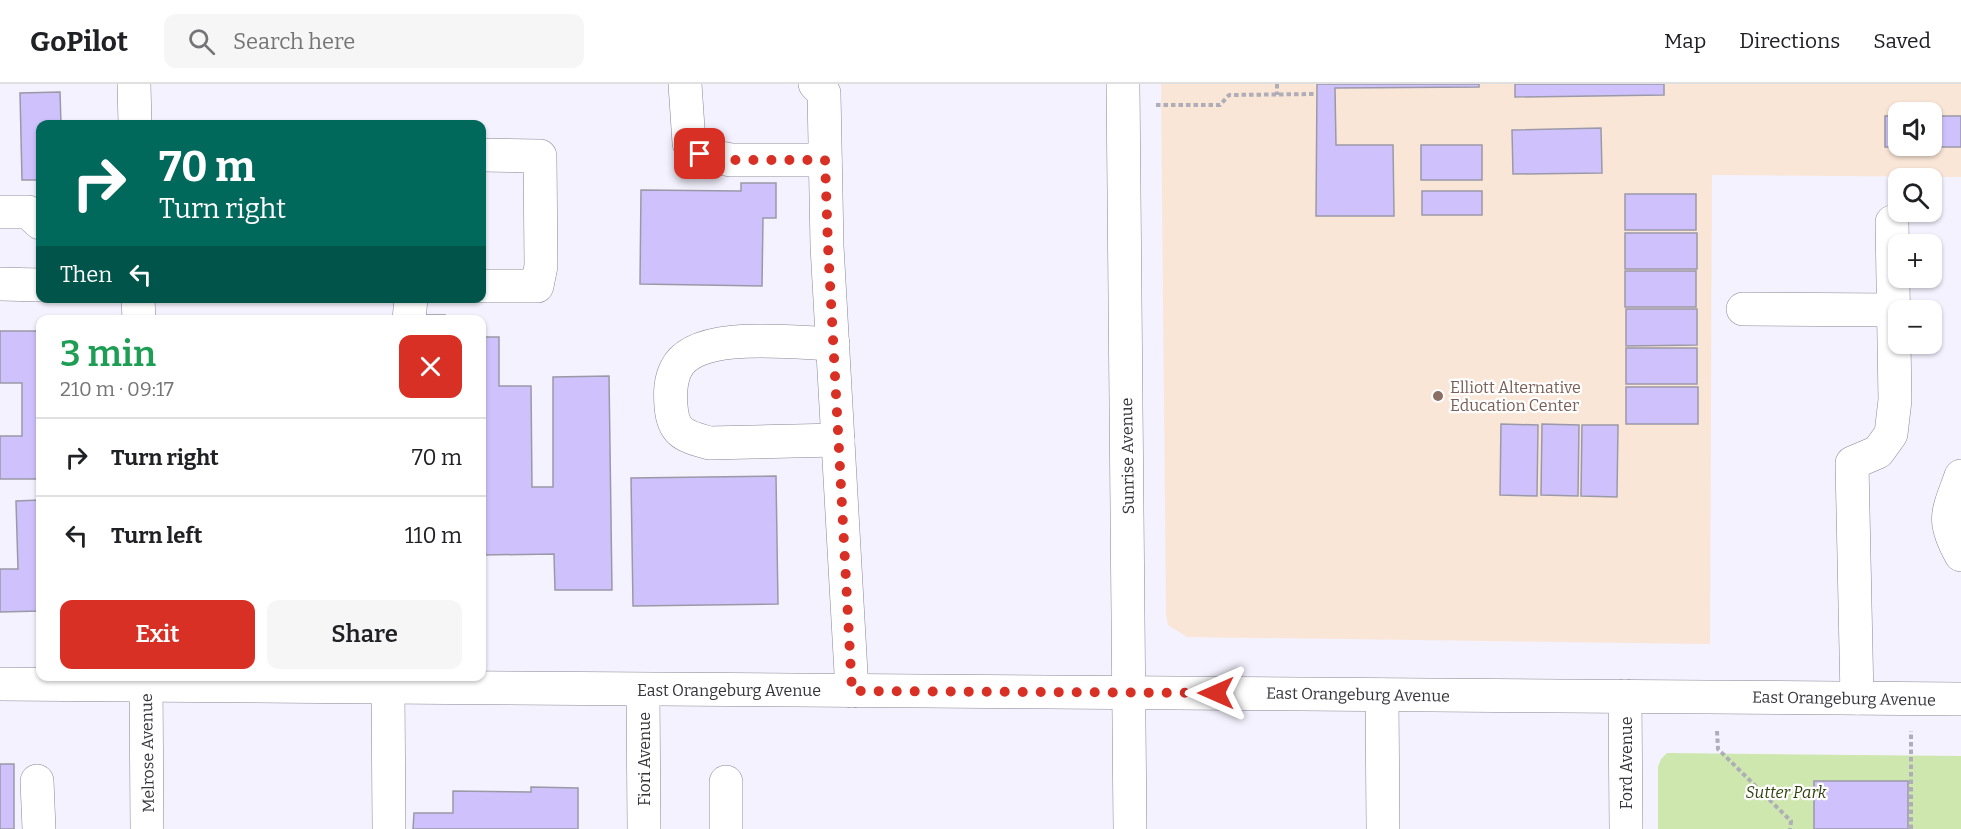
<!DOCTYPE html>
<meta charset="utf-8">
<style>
body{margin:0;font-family:Bitter,serif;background:#f6f6f6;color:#202124;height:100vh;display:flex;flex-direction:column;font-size:22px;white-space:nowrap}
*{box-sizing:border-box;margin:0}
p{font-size:20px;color:#757577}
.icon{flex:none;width:33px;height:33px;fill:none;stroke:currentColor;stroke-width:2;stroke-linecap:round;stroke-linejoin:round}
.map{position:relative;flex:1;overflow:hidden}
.details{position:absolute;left:36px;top:231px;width:450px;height:366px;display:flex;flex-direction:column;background:#fff;border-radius:12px;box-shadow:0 2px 4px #0004}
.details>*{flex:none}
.guide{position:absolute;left:36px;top:36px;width:450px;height:183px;border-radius:12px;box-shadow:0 2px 4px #0004;background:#00695c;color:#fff;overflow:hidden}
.controls{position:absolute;left:1888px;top:18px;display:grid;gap:12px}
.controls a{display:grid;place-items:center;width:54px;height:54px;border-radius:12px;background:#fff;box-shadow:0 2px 4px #0004;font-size:30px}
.pin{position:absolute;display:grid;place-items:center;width:51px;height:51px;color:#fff;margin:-26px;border-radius:12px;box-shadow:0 3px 9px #0006}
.me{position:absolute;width:66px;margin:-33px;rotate:270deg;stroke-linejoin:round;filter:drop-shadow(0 0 4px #0008)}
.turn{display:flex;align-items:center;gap:21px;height:126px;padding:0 24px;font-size:27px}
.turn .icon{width:78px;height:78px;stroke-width:2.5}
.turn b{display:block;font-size:42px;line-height:51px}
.then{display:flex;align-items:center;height:57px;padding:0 24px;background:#0003;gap:12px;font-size:22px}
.round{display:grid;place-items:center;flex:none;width:63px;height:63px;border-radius:12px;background:#f6f6f6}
.overview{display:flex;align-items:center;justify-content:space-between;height:102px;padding:0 24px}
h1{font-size:36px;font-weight:600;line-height:45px;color:#1e9e55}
.action{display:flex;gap:12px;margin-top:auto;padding:12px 24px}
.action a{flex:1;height:69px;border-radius:12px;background:#d93025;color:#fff;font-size:24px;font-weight:600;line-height:69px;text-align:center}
.action a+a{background:#f6f6f6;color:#202124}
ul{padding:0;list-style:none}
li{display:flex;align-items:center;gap:18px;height:78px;padding:0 24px;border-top:2px solid #e0e0e0}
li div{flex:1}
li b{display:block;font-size:22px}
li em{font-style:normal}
header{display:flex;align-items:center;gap:36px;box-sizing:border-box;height:84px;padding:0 30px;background:#fff;border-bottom:2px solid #e0e0e0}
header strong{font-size:28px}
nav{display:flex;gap:33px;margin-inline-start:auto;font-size:21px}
.search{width:420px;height:54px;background:#f6f6f6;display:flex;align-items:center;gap:15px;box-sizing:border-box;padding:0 21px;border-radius:12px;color:#757577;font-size:22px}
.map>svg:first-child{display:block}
.education{fill:#fae6d7;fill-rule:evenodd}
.green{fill:#cee7ae}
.building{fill:#cfc2fc;stroke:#9b99a7;stroke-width:1.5}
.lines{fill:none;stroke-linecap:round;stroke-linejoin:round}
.minor-casing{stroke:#898694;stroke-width:34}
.path{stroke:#afadb7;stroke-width:4;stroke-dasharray:4.5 3;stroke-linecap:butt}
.minor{stroke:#fff;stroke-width:33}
.route{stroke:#d93025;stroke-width:10;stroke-dasharray:0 18}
.education-dot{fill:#8d6e63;stroke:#fff;stroke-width:2}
.labels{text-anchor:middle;stroke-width:4.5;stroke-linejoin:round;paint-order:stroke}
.education-label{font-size:16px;fill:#785e54;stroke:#fff;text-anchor:start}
.street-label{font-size:16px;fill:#35343a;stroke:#fff}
.park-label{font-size:16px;font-style:italic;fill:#30430f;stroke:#fff}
</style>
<header>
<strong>GoPilot</strong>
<div class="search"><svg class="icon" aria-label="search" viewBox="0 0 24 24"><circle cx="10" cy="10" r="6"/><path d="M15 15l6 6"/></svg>Search here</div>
<nav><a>Map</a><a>Directions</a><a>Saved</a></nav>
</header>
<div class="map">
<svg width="1961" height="745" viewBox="0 0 1961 745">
<rect width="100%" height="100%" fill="#f4f2fe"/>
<!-- education -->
<path class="education" d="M1161 0H1961V93L1712 91 1710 560 1187 553 1168 541 1166 531ZM1899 28H1932V62H1899Z"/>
<!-- green -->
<path class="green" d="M1667 669 1961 672V745H1658V683L1661 675Z"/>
<!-- building -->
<g class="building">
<path d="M1317 0H1479V3L1335 4 1336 61H1393L1394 132H1316Z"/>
<path d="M1515 0H1664V11L1515 13Z"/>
<path d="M60 8 61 40H40V96H22L20 9Z"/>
<path d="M1885 32H1899V62H1932V32H1961V63H1885Z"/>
<path d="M1601 44 1602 89 1513 90 1512 46Z"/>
<rect x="1421" y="61" width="61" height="35"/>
<path d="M741 99H776V134H763L762 202 640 200 641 106 741 107Z"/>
<rect x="1422" y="107" width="60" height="24"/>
<rect x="1625" y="110" width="71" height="36"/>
<rect x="1625" y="149" width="72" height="36"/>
<rect x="1625" y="187" width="71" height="36"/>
<path d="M1626 225H1697V261L1626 262Z"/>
<rect x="425" y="231" width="20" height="5"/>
<path d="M0 247H40V395H0V352H22V299H0Z"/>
<path d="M482 253H499V302H531L532 403H553V293L609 292 612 506H555L554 470 482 471Z"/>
<rect x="1626" y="264" width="71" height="36"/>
<rect x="1626" y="303" width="72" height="37"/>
<path d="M1501 340 1538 341 1537 412 1500 411Z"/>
<path d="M1542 340 1579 341 1578 412 1541 411Z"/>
<path d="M1582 341H1618L1617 413 1581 412Z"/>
<path d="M776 392 778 520 633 522 631 394Z"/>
<path d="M40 416V527L0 528V485H18L16 417Z"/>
<rect x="0" y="680" width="14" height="65"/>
<rect x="1814" y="697" width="94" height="48"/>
<path d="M531 703 578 704V745H413L414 729H453V707L531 708Z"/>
</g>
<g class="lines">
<!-- minor casing -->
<g class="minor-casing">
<g id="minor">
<path d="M134 0 135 40"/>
<path d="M685 0 689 59 700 70 731 76H825"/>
<path d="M815 0 824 9 827 162 852 607"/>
<path d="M1123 0 1130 745"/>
<path d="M482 71 540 72 541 182 537 202H482"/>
<path d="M0 128H28L40 139"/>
<path d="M0 200 40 201"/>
<path d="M138 214 139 236"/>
<path d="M1743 225 1894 226"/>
<path d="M409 236 411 214"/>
<path d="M833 260C795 259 695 245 676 285 670 297 670 309 671 322 673 350 685 352 709 359L838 356"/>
<path d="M1961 392C1948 429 1941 435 1961 471"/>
<path d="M146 592 147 745"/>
<path d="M0 600 1961 615"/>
<path d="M388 603 389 745"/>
<path d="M643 606 644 745"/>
<path d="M1382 611 1383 745"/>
<path d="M1625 612 1626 745"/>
<path d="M1857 614 1852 379 1878 368 1891 350 1895 316 1892 138"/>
<path d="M37 697 39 745"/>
<path d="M726 698V745"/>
</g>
</g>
<!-- path -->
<g class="path">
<path d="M1277 0V11"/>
<path d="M1156 21H1220L1229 11 1317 10"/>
<path d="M1717 647 1718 665 1791 737 1790 745"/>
<path d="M1911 745V647"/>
</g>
<!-- minor -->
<use href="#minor" class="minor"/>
</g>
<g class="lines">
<!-- route -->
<path class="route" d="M700 70 731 76H825L828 162 852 607 1216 609"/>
</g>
<!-- markers -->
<circle class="education-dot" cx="1438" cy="312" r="6"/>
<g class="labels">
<!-- education labels -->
<g class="education-label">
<text x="1450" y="309">Elliott Alternative<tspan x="1450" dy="18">Education Center</tspan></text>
</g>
<!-- street labels -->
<g class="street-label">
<text transform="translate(1127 372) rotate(-91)" y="6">Sunrise Avenue</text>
<text x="729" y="612">East Orangeburg Avenue</text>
<text transform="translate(1358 610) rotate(1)" y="6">East Orangeburg Avenue</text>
<text transform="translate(1844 614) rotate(1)" y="6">East Orangeburg Avenue</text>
<text transform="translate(147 669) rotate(-91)" y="6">Melrose Avenue</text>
<text transform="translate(644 675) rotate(-90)" y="6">Fiori Avenue</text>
<text transform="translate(1626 679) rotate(-90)" y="6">Ford Avenue</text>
</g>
<!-- park labels -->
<g class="park-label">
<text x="1786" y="714">Sutter Park</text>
</g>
</g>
</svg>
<div class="controls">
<a><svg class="icon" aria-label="sound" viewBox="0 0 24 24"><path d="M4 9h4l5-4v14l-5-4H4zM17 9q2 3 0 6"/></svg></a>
<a><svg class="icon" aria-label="search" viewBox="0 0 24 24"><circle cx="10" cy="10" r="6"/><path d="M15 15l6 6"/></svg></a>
<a>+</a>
<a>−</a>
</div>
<div class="pin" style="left:700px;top:70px;background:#d93025"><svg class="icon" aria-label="arrive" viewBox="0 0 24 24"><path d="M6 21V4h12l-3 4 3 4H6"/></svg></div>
<svg class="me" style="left:1216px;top:609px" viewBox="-20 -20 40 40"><path d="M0-17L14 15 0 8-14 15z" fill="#d93025" stroke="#fff" stroke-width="4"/></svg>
<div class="guide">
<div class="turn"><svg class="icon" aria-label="right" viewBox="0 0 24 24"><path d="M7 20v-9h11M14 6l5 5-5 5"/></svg><div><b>70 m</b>Turn right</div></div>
<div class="then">Then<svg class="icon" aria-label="left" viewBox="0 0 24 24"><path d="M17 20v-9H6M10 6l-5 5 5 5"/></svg></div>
</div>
<section class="details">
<div class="overview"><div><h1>3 min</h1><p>210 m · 09:17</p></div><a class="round" style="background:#d93025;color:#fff"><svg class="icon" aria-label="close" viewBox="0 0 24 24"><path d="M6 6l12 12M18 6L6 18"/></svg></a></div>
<ul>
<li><svg class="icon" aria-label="right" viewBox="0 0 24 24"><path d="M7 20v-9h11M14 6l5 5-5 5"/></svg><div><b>Turn right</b></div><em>70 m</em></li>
<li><svg class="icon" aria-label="left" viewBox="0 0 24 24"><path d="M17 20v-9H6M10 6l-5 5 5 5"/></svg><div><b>Turn left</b></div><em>110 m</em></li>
</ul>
<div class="action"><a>Exit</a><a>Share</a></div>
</section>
</div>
